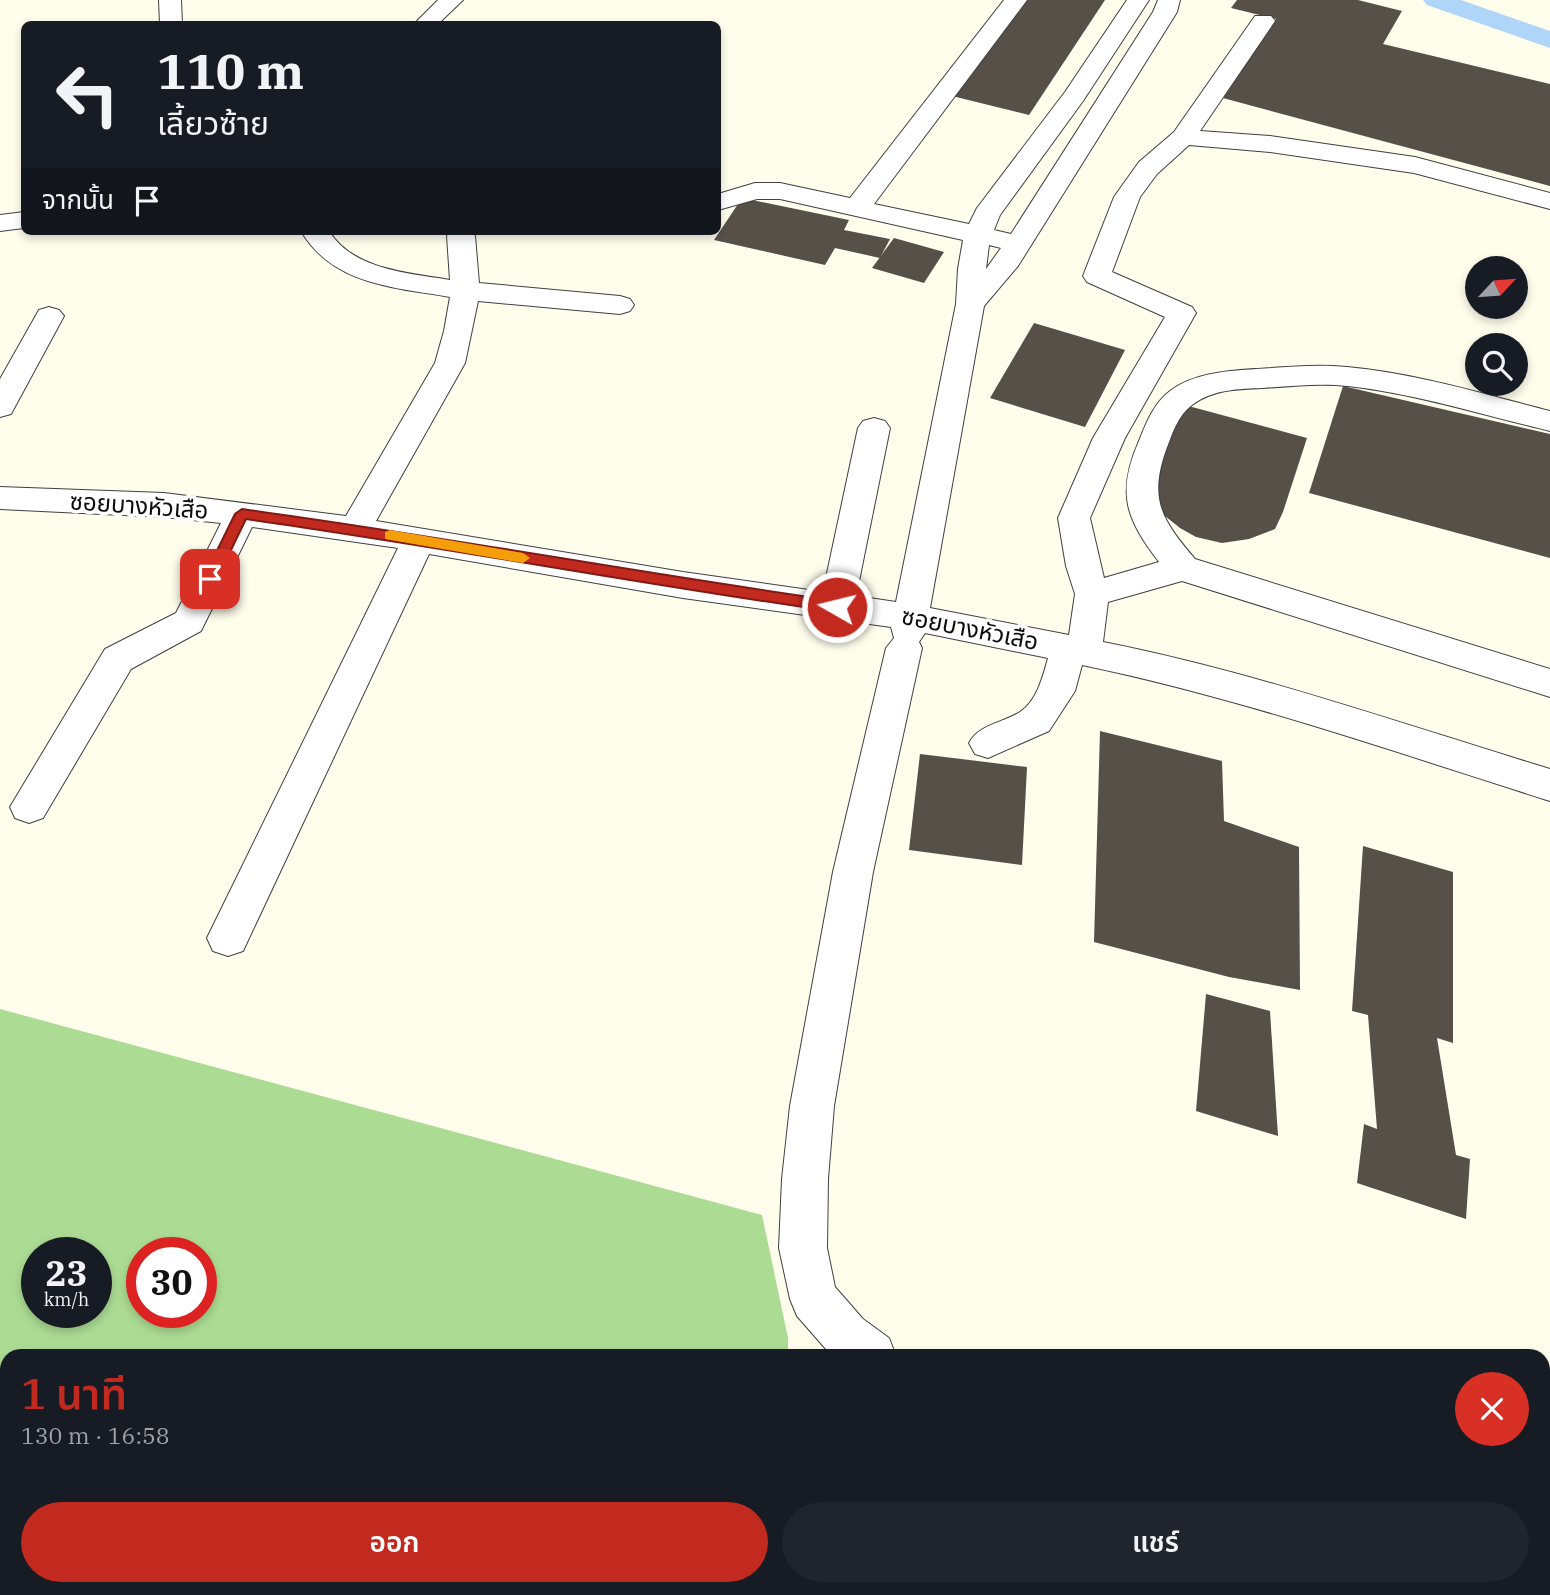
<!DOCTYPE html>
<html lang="th">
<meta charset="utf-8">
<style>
body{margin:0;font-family:"IBM Plex Serif","Noto Sans Thai",serif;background:#20242c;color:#f1f3f6;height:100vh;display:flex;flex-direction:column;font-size:26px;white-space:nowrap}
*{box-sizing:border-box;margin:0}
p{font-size:23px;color:#9ea1a6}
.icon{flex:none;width:38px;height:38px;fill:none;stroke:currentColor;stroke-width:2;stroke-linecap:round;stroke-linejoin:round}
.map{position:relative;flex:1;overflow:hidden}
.side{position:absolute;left:0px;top:1349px;width:1550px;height:247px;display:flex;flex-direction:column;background:#171b24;border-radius:21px 21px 0 0;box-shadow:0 4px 10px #0003}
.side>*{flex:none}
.top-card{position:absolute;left:21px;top:21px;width:700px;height:214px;border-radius:10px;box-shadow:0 4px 10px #0003;background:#171b24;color:#f1f3f6;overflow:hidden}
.needle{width:46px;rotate:64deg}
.controls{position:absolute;left:1465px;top:256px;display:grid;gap:14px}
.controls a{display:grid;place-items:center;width:63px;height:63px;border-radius:50%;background:#171b24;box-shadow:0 4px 10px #0003;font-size:35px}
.speed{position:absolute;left:21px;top:1237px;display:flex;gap:14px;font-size:35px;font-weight:700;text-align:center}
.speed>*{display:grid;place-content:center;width:91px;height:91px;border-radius:50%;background:#171b24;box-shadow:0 4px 10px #0003;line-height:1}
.speed small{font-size:18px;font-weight:400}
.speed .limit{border:10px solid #d22;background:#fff;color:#111}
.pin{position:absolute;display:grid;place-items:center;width:60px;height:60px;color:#fff;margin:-30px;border-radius:14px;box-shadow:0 4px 10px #0006}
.me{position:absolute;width:77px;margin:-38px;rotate:278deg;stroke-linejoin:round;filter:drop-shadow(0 0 5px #0008)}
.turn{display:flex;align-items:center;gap:24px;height:147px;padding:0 21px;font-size:32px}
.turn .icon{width:91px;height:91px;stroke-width:2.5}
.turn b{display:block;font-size:49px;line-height:60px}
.then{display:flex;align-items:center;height:66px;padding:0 21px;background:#0003;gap:14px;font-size:26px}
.round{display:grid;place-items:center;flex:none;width:74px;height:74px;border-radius:37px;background:#20242c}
.headline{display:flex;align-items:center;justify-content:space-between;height:119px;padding:0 21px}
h1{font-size:42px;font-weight:600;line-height:52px;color:#c32a1f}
.cta{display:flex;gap:14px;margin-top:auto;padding:14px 21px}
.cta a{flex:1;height:80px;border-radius:42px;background:#c32a1f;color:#fff;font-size:28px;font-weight:600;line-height:80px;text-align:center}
.cta a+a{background:#20242c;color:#f1f3f6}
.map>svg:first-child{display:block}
.forest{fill:#acdc94;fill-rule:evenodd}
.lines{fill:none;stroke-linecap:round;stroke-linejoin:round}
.canal{fill:#afd5f9;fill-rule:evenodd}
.building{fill:#565049}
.minor-casing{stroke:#404040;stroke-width:2}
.minor{fill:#fff;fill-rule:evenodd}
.route{fill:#c32a1f;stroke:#7f1b14;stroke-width:2}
.slow{fill:#f59e0b}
.labels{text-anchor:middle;stroke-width:7;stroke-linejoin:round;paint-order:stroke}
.street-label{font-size:24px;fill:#0d0d0d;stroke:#fff}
</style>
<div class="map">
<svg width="1550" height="1595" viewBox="0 0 1550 1595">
<rect width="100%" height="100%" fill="#fffeed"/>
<!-- forest -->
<path class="forest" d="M0 1009 762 1215 788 1338V1356H7V1589H805V1595H0ZM37 1253H96V1312H37ZM142 1253H201V1312H142Z"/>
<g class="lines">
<!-- canal -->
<path class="canal" d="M1423 0H1461L1550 31V48L1427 5Z"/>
</g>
<!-- building -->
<g class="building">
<path d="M1023 0H1105L1029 115 952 96Z"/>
<path d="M1237 0H1358L1402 11 1383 44 1550 84V186L1223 98 1276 19 1231 8Z"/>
<path d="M742 198 849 220 844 230 890 239 880 258 835 248 825 265 714 240Z"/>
<path d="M894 238 944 252 924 283 872 268Z"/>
<path d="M1034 323 1125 350 1085 427 990 398Z"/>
<path d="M1343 386 1550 434V558L1309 493Z"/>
<path d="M1181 404 1307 438 1283 512 1275 529 1249 539 1222 543 1196 537 1180 528 1160 512 1149 484Z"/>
<path d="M1100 731 1222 761 1224 821 1299 847 1300 990 1229 977 1094 942Z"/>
<path d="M920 754 1027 767 1022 865 909 850Z"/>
<path d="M1363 846 1453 872V1043L1437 1038 1456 1155 1470 1159 1466 1219 1357 1183 1364 1124 1377 1129 1368 1015 1352 1011Z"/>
<path d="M1206 994 1270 1011 1278 1136 1196 1111Z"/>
</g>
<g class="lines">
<!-- minor casing -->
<g class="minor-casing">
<g id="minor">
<path d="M159 0H181L182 24H160Z"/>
<path d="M438 0H463L438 24H414Z"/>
<path d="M1004 0H1027L874 204 969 224 977 208 1065 92 1127 0H1149L1083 101 1000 215 994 230 1011 234 1153 12 1158 0H1180L1177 12 1018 266 984 306 930 608 1069 635 1075 594 1066 566 1058 518 1093 438 1165 317 1087 282 1083 276 1114 197 1139 162 1174 132 1255 16H1271L1275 21 1200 131 1270 136 1415 157 1550 193V209L1414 173 1270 152 1189 145 1157 174 1140 197 1112 272 1192 307 1196 313 1125 438 1090 518 1104 578 1159 562C1126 519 1116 493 1139 441 1146 423 1154 403 1170 391 1193 373 1227 371 1256 369 1286 367 1317 364 1347 367 1415 373 1483 394 1550 411V431C1483 415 1417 394 1348 386 1320 383 1291 386 1263 388 1239 389 1213 389 1192 405 1178 415 1172 434 1166 450 1148 501 1163 521 1195 559L1550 669V697L1182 581 1108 602 1103 642C1255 672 1402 724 1550 769V801C1395 752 1241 698 1082 665L1075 691 1049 731 988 758 975 754 969 743C979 724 1003 723 1020 712 1037 701 1043 676 1048 658L925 633 919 642 922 648 873 872 834 1106 828 1179 827 1248 835 1287 863 1319 889 1338 896 1356H832L797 1316 790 1299 779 1248 782 1179 790 1106 833 872 886 648 894 638 891 627 683 598 429 554 243 951 228 956 213 951 207 938 398 548 252 527 201 631 131 669 43 818 29 823 15 818 10 807 105 649 176 613 221 523 164 517 0 509V487L164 493 346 516 435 363 444 331 450 297C393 287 333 285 301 231H329C353 270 409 273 450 280L447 236 451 231H471L475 236 479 283 620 296 630 299 634 305 630 311 620 314 478 301 465 363 376 521 683 572 823 592 858 428 863 421 874 418 885 421 890 428 856 596 896 602 956 304 958 269 963 240 780 199H757L718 210V194L755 183H780L850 198ZM989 245 1001 248 986 269Z"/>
<path d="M24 212V228L0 231V215Z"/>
<path d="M49 307 59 310 64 316 11 414 0 417V379L39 310Z"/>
<path d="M1379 1589H1445L1447 1595H1381Z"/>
</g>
</g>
<!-- minor -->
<use href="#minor" class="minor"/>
</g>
<!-- route -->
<path class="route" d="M242 509C441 536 638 573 837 601L845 607 837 612C640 584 444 547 246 519L215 583H205L203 579 235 514Z"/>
<!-- slow -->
<path class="slow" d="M390 530 523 553 530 558 523 563 385 539V532Z"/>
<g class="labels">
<!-- street labels -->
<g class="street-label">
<text transform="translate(139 506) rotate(4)" y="8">ซอยบางหัวเสือ</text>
<text transform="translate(970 629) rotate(11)" y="8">ซอยบางหัวเสือ</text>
</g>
</g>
</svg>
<div class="controls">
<a><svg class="needle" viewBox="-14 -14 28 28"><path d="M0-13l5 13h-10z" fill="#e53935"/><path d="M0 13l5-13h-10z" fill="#9ea1a6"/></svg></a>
<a><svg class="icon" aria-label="search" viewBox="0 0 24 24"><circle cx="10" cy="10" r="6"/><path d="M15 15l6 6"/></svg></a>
</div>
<div class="speed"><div>23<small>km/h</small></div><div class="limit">30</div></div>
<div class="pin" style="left:210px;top:579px;background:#d93025"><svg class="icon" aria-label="arrive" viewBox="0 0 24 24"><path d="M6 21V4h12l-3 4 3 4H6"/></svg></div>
<svg class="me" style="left:837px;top:607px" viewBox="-20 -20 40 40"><circle r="17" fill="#c32a1f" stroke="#fff" stroke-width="3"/><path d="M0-11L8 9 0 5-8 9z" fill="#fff"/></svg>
<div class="top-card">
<div class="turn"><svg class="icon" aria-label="left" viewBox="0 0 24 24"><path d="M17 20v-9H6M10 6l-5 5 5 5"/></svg><div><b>110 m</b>เลี้ยวซ้าย</div></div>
<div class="then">จากนั้น<svg class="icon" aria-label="arrive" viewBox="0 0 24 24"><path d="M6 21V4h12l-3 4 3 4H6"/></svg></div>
</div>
<section class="side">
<div class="headline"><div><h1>1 นาที</h1><p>130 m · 16:58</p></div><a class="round" style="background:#d93025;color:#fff"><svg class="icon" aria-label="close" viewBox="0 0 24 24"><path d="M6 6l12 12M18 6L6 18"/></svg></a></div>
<div class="cta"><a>ออก</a><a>แชร์</a></div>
</section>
</div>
